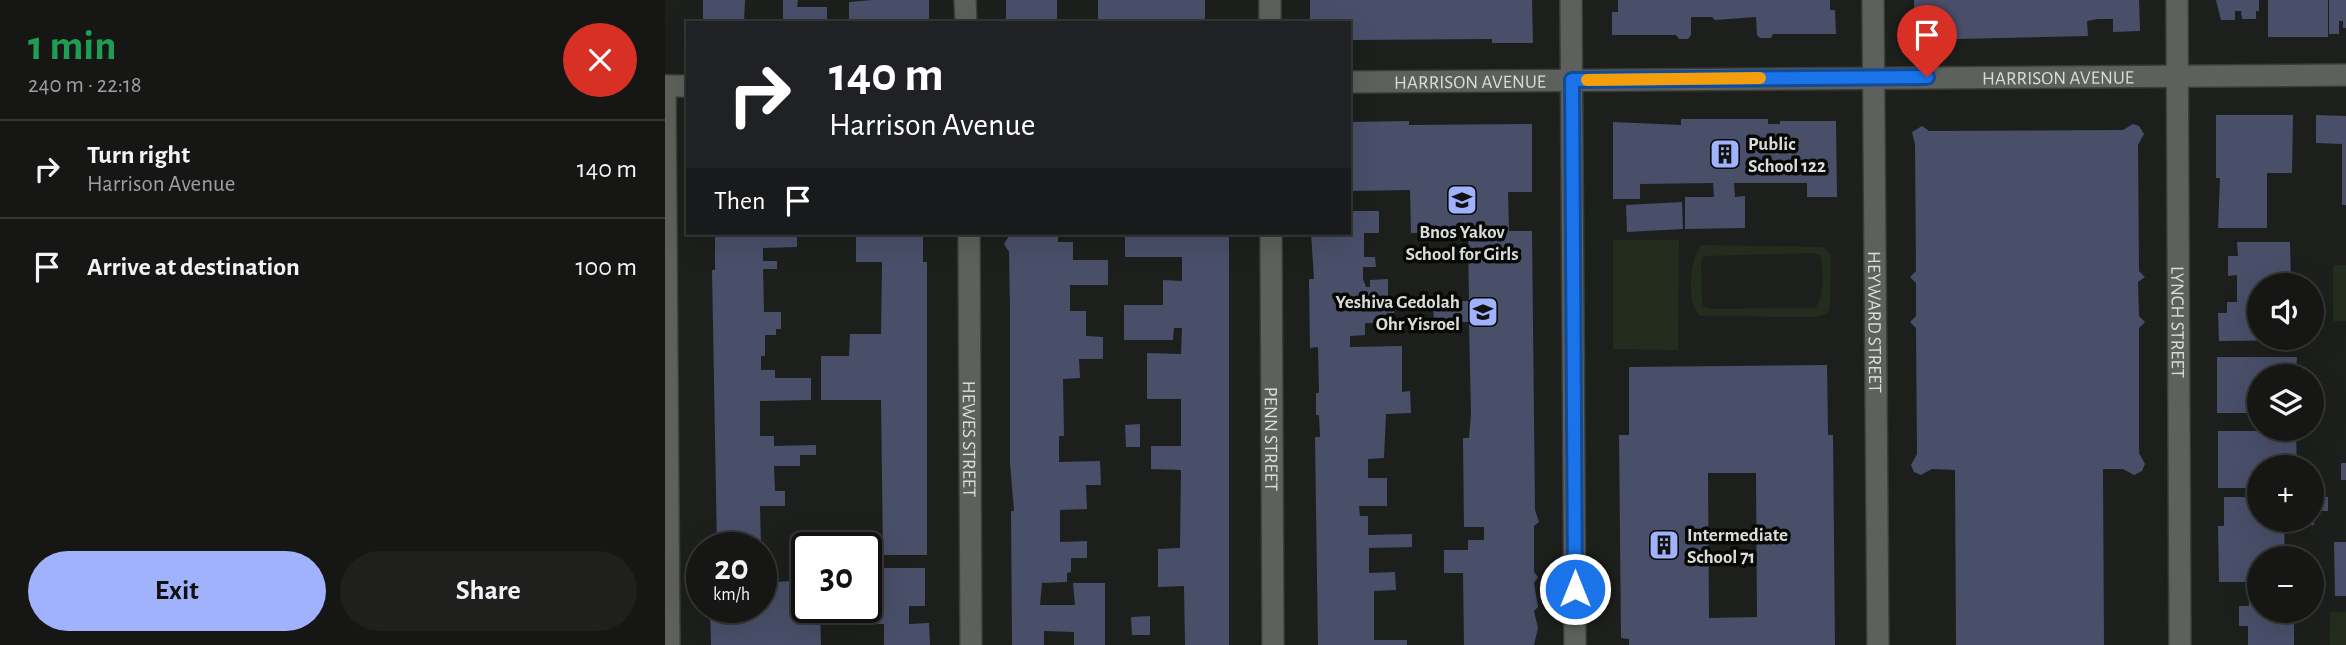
<!DOCTYPE html>
<meta charset="utf-8">
<style>
body{margin:0;font-family:"Alegreya Sans",sans-serif;background:#1f201e;color:#f1f3f6;height:100vh;display:flex;flex-direction:column;font-size:26px;white-space:nowrap}
*{box-sizing:border-box;margin:0}
p{font-size:23px;color:#9e9fa0}
.icon{flex:none;width:38px;height:38px;fill:none;stroke:currentColor;stroke-width:2;stroke-linecap:round;stroke-linejoin:round}
.map{position:relative;flex:1;overflow:hidden}
.panel{display:flex;flex-direction:column;background:#161715;width:665px}
.panel>*{flex:none}
.guide{position:absolute;left:21px;top:21px;width:665px;height:214px;border-radius:0px;box-shadow:0 7px 28px #0002,0 0 0 2px #353634;background:#202124;color:#fff;overflow:hidden}
.fabs{position:absolute;left:1582px;top:273px;display:grid;gap:14px}
.fabs a{display:grid;place-items:center;width:77px;height:77px;border-radius:50%;background:#161715;box-shadow:0 7px 28px #0002,0 0 0 2px #353634;font-size:35px}
.speed{position:absolute;left:21px;top:532px;display:flex;gap:14px;font-size:35px;font-weight:700;text-align:center}
.speed>*{display:grid;place-content:center;width:91px;height:91px;border-radius:50%;background:#161715;box-shadow:0 7px 28px #0002,0 0 0 2px #353634;line-height:1}
.speed small{font-size:18px;font-weight:400}
.speed .limit{border:4px solid #111;border-radius:10px;background:#fff;color:#111}
.pin{position:absolute;display:grid;place-items:center;width:60px;height:60px;color:#fff;margin:-72px -30px;border-radius:50% 50% 50% 0;rotate:-45deg;box-shadow:0 0 7px #0007}
.pin .icon{rotate:45deg}
.me{position:absolute;width:77px;margin:-38px;rotate:0deg;stroke-linejoin:round;filter:drop-shadow(0 0 5px #0008)}
.turn{display:flex;align-items:center;gap:24px;height:147px;padding:0 28px;font-size:32px}
.turn .icon{width:91px;height:91px;stroke-width:2.5}
.turn b{display:block;font-size:49px;line-height:60px}
.then{display:flex;align-items:center;height:66px;padding:0 28px;background:#0003;gap:14px;font-size:26px}
.round{display:grid;place-items:center;flex:none;width:74px;height:74px;border-radius:37px;background:#1f201e}
.head{display:flex;align-items:center;justify-content:space-between;height:119px;padding:0 28px}
h1{font-size:42px;font-weight:700;line-height:52px;color:#1e9e55}
.primary-button{display:flex;gap:14px;margin-top:auto;padding:14px 28px}
.primary-button a{flex:1;height:80px;border-radius:42px;background:#a1b2fd;color:#111;font-size:28px;font-weight:700;line-height:80px;text-align:center}
.primary-button a+a{background:#1f201e;color:#f1f3f6}
ul{padding:0;list-style:none}
li{display:flex;align-items:center;gap:21px;height:98px;padding:0 28px;border-top:2px solid #353634}
li div{flex:1}
li b{display:block;font-size:26px}
li em{font-style:normal}
main{display:flex;flex:1;min-height:0}
.map>svg:first-child{display:block}
.green{fill:#242d1d;fill-rule:evenodd}
.building{fill:#494f69;fill-rule:evenodd}
.lines{fill:none;stroke-linecap:round;stroke-linejoin:round}
.minor-casing{stroke:#3a3c39;stroke-width:24}
.minor{stroke:#5e605c;stroke-width:21}
.route-casing{stroke:#114b97;stroke-width:18}
.route{stroke:#1a73e8;stroke-width:12}
.slow{stroke:#f59e0b;stroke-width:12}
.labels{text-anchor:middle;stroke-width:7;stroke-linejoin:round;paint-order:stroke}
.street-label{font-size:19px;fill:#dadcd9;stroke:#080907}
.poi-label{font-size:19px;font-weight:bold;fill:#dadcd9;stroke:#080907;text-anchor:start}
</style>
<main>
<section class="panel">
<div class="head"><div><h1>1 min</h1><p>240 m · 22:18</p></div><a class="round" style="background:#d93025;color:#fff"><svg class="icon" aria-label="close" viewBox="0 0 24 24"><path d="M6 6l12 12M18 6L6 18"/></svg></a></div>
<ul>
<li><svg class="icon" aria-label="right" viewBox="0 0 24 24"><path d="M7 20v-9h11M14 6l5 5-5 5"/></svg><div><b>Turn right</b><p>Harrison Avenue</p></div><em>140 m</em></li>
<li><svg class="icon" aria-label="arrive" viewBox="0 0 24 24"><path d="M6 21V4h12l-3 4 3 4H6"/></svg><div><b>Arrive at destination</b></div><em>100 m</em></li>
</ul>
<div class="primary-button"><a>Exit</a><a>Share</a></div>
</section>
<div class="map">
<svg width="1681" height="645" viewBox="0 0 1681 645">
<rect width="100%" height="100%" fill="#1d1f1c"/>
<!-- green -->
<g class="green">
<path d="M948 240H1014L1013 350 948 349Z"/>
<path d="M1037 245 1158 247 1166 254 1165 309 1161 314 1149 317 1035 316C1021 305 1024 257 1037 245ZM1147 253 1155 255C1159 268 1160 297 1150 308L1044 309 1037 305 1036 262 1039 256Z"/>
<rect x="1668" y="265" width="13" height="56"/>
<rect x="1665" y="612" width="16" height="33"/>
</g>
<!-- building -->
<g class="building">
<path d="M38 0H80L79 23H38Z"/>
<path d="M118 0H133L132 7H162V23H118Z"/>
<path d="M208 0H264V23H184V2Z"/>
<rect x="341" y="0" width="51" height="23"/>
<rect x="433" y="0" width="107" height="23"/>
<path d="M645 0H867L868 43H827V39L688 40V45H684V23H645Z"/>
<path d="M953 0H1165V10H1170L1171 34H1108L1106 38H1095L1092 35 1091 17 1050 20 1047 17H1026V35L1023 39H1014L1011 35H947V12H953Z"/>
<path d="M1249 0H1474L1475 31 1448 32V19H1433L1422 21 1423 36 1250 40Z"/>
<path d="M1551 0H1594V11H1591V19H1577L1576 11H1570V20H1556Z"/>
<rect x="1603" y="0" width="60" height="37"/>
<path d="M1664 0H1681V28H1678V21H1674V34H1664Z"/>
<path d="M1551 115H1628L1627 173H1602V228H1553L1555 178H1551Z"/>
<path d="M1651 115 1681 116V205H1677V144L1651 143Z"/>
<path d="M1016 119H1103V124H1115V121H1171L1172 197H1142V183H1069L1070 197 1080 196V228L1020 229V197H1049L1048 183 975 184V199H948V122L1016 125Z"/>
<path d="M744 121V125L867 124V192H843L844 231H867L870 510 874 522 869 526V572L873 577 869 583 873 607 869 611 873 628 869 645H799L798 573H779V550H803V540H819V527H799L798 438H804L806 414 804 322H769L768 301H804L803 232 746 233 745 190 684 191V122Z"/>
<path d="M1468 124 1474 126 1479 134 1473 145 1474 271 1480 277 1473 282 1474 316 1480 322 1474 328V453L1480 464 1477 471 1469 475 1458 469H1438L1439 645H1291L1290 470 1267 469 1256 475 1249 472 1246 465 1252 454 1251 328 1245 322 1251 316V283L1245 277 1251 271 1250 144 1247 132 1257 126 1264 131 1458 130Z"/>
<path d="M1017 202 1018 229 962 232 961 205Z"/>
<path d="M684 211H714V233H699V257H710L711 267H698V279L701 287H705V280L723 279V302H729V323H700V335L685 336V347L737 346V392L745 391 746 413 721 414 719 458 703 459V478H722V506H694L695 516H703V535L747 534V547L704 548V573L730 572 731 590 709 591V640H742V645H653L650 437H655L654 415H651V393H654L653 347 645 348 644 279H649L646 233H684Z"/>
<path d="M50 233H132V247L98 248V261H112V269H98L99 312H116V329H111V335H100V356H96V370H110V378H146V400L95 401V436H109V446L151 445V455H135V466H109L110 491H120V506H95L96 548H52L47 270H50Z"/>
<path d="M191 233H258V262H262V555H218L216 400H156V356H184L185 334H216L217 262H191Z"/>
<path d="M346 233H405V236H393V242H408V260H443V285H405V311H421V336L438 337V359H414L415 378 398 379 399 436H394V462L435 461 436 485H421L422 509 395 510V542L422 541V558H406V572L402 573V582L377 583 375 605H410L408 583H440V645H409V632L379 631V645H347L346 511H349L345 463V311L344 252 339 244Z"/>
<path d="M460 233H564V645H520L519 586 493 587V549L515 548 516 470 486 469V446H516V399H482V353L516 354 517 328H509L508 340H459V305H498V280L517 281V257H460Z"/>
<path d="M1572 242H1625L1626 285H1594V338L1635 340 1554 341 1553 313H1562V302H1572V275L1563 276V256H1573Z"/>
<path d="M1552 357H1632L1631 376H1594V413H1552Z"/>
<path d="M1162 365 1163 435H1168L1170 645H964V639L956 638 954 435H964V367ZM1043 473H1091L1092 617 1044 618Z"/>
<path d="M475 424V447H461L460 425Z"/>
<path d="M1553 431H1631L1632 467H1594V488H1553Z"/>
<rect x="1676" y="463" width="5" height="17"/>
<path d="M1559 497H1594V520H1647V497H1663V511H1649V525L1619 526 1620 558H1594V582H1554L1553 526H1559Z"/>
<path d="M1669 542H1681V596H1670Z"/>
<path d="M202 568H260V606H244V624L264 623 265 645H219V624H190V607L203 606Z"/>
<path d="M142 580V607H155L156 645H46L45 607H96V583Z"/>
<path d="M1584 593H1594V611H1629V645H1583V626H1574V606H1584Z"/>
<path d="M485 616V635H467L466 617Z"/>
</g>
<g class="lines">
<!-- minor casing -->
<g class="minor-casing">
<g id="minor">
<path d="M300 0 301 23"/>
<path d="M605 0V23"/>
<path d="M906 0 910 645"/>
<path id="s1" d="M1208 0 1213 645"/>
<path id="s2" d="M1512 0 1515 645"/>
<path id="s3" d="M684 82 1681 75"/>
<path d="M0 86 4 645"/>
<path d="M0 86H23"/>
<path id="s4" d="M304 233 306 645"/>
<path id="s5" d="M606 233 608 645"/>
</g>
</g>
<!-- minor -->
<use href="#minor" class="minor"/>
</g>
<g class="lines">
<!-- route casing -->
<g class="route-casing">
<path id="route" d="M910 589 907 80 1262 77"/>
</g>
<!-- route -->
<use href="#route" class="route"/>
<!-- slow -->
<path class="slow" d="M922 80 1095 78"/>
</g>
<!-- icons -->
<defs>
<g id="building-square" transform="scale(1.575)"><rect x="-9" y="-9" width="18" height="18" rx="4" fill="#a1b2fd" stroke="#080907"/><path d="M-4-6H4V6H1V3H-1V6H-4ZM-2.5-4.3h1.7v1.8h-1.7ZM.8-4.3h1.7v1.8H.8ZM-2.5-1h1.7V.8h-1.7ZM.8-1h1.7V.8H.8Z" fill="#111"/></g>
<g id="school-square" transform="scale(1.575)"><rect x="-9" y="-9" width="18" height="18" rx="4" fill="#a1b2fd" stroke="#080907"/><path d="M0-5L7-2L0 1L-7-2ZM-4 1L0 2.5L4 1V4Q0 6-4 4Z" fill="#111"/></g>
</defs>
<g fill-rule="evenodd">
<use href="#building-square" x="1060" y="154"/>
<use href="#school-square" x="797" y="200"/>
<use href="#school-square" x="818" y="312"/>
<use href="#building-square" x="999" y="545"/>
</g>
<g class="labels">
<!-- street labels -->
<g class="street-label">
<text dy="7" stroke="none"><textPath href="#s3" startOffset="709">HARRISON AVENUE</textPath></text>
<text dy="7" stroke="none"><textPath href="#s3" startOffset="121">HARRISON AVENUE</textPath></text>
<text dy="7" stroke="none"><textPath href="#s1" startOffset="322">HEYWARD STREET</textPath></text>
<text dy="7" stroke="none"><textPath href="#s2" startOffset="322">LYNCH STREET</textPath></text>
<text dy="7" stroke="none"><textPath href="#s4" startOffset="206">HEWES STREET</textPath></text>
<text dy="7" stroke="none"><textPath href="#s5" startOffset="206">PENN STREET</textPath></text>
</g>
<!-- poi labels -->
<g class="poi-label">
<text x="1083" y="150">Public<tspan x="1083" dy="22">School 122</tspan></text>
<text x="797" y="238" text-anchor="middle">Bnos Yakov<tspan x="797" dy="22">School for Girls</tspan></text>
<text x="795" y="308" text-anchor="end">Yeshiva Gedolah<tspan x="795" dy="22">Ohr Yisroel</tspan></text>
<text x="1022" y="541">Intermediate<tspan x="1022" dy="22">School 71</tspan></text>
</g>
</g>
</svg>
<div class="fabs">
<a><svg class="icon" aria-label="sound" viewBox="0 0 24 24"><path d="M4 9h4l5-4v14l-5-4H4zM17 9q2 3 0 6"/></svg></a>
<a><svg class="icon" aria-label="layers" viewBox="0 0 24 24"><path d="M12 4l9 5-9 5-9-5zM3 14l9 5 9-5"/></svg></a>
<a>+</a>
<a>−</a>
</div>
<div class="speed"><div>20<small>km/h</small></div><div class="limit">30</div></div>
<div class="pin" style="left:1262px;top:77px;background:#d93025"><svg class="icon" aria-label="arrive" viewBox="0 0 24 24"><path d="M6 21V4h12l-3 4 3 4H6"/></svg></div>
<svg class="me" style="left:910px;top:589px" viewBox="-20 -20 40 40"><circle r="17" fill="#1a73e8" stroke="#fff" stroke-width="3"/><path d="M0-11L8 9 0 5-8 9z" fill="#fff"/></svg>
<div class="guide">
<div class="turn"><svg class="icon" aria-label="right" viewBox="0 0 24 24"><path d="M7 20v-9h11M14 6l5 5-5 5"/></svg><div><b>140 m</b>Harrison Avenue</div></div>
<div class="then">Then<svg class="icon" aria-label="arrive" viewBox="0 0 24 24"><path d="M6 21V4h12l-3 4 3 4H6"/></svg></div>
</div>
</div>
</main>
